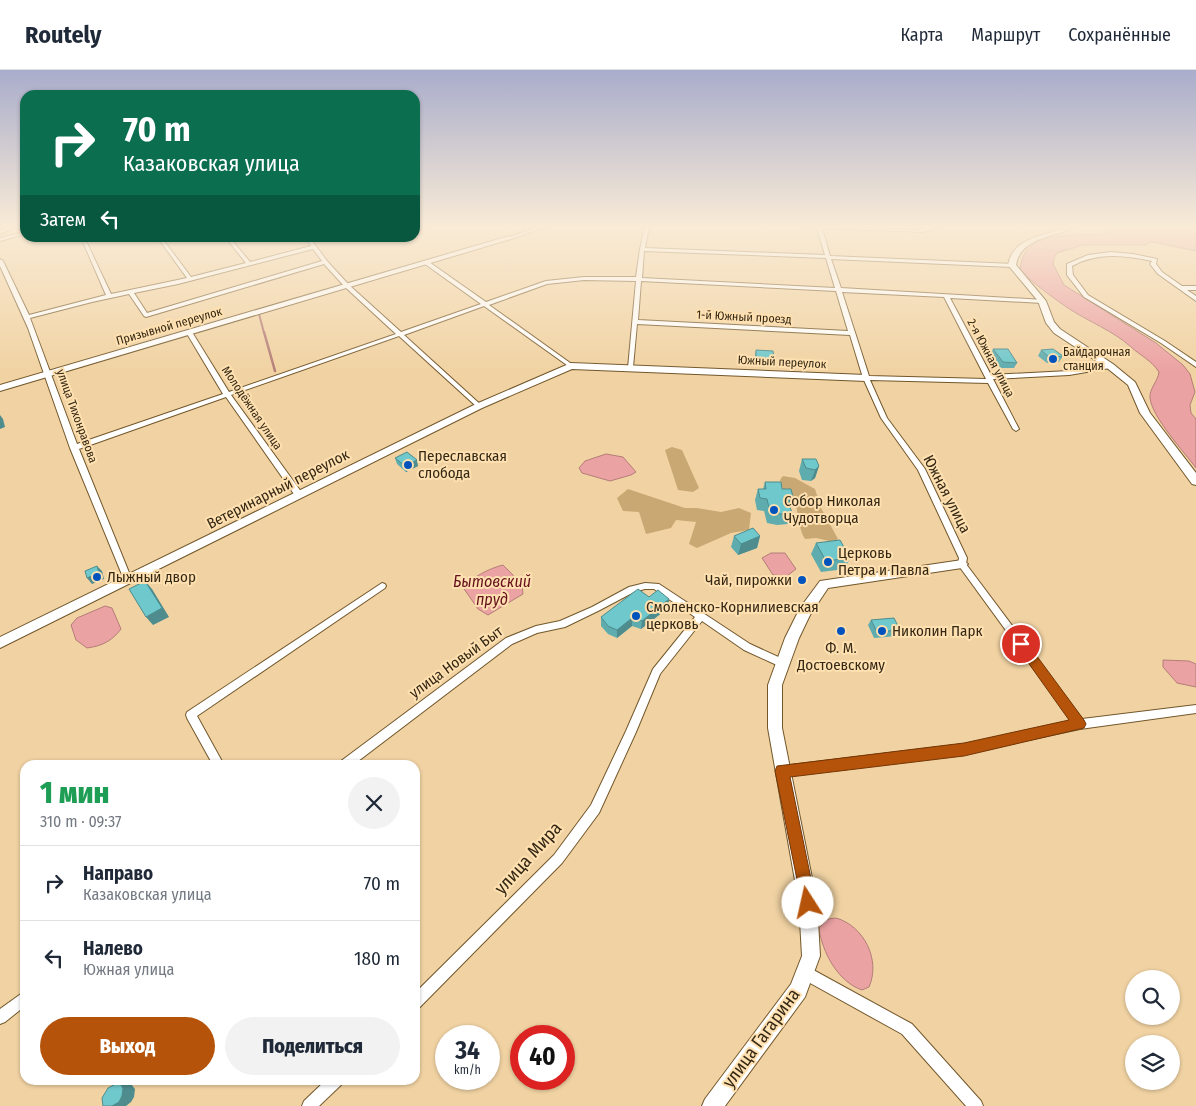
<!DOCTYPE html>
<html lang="ru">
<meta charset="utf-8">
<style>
body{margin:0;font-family:"Fira Sans Condensed",sans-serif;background:#f2f2f3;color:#1f2937;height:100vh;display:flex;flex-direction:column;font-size:19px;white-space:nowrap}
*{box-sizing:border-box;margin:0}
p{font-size:16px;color:#747a83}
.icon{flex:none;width:28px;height:28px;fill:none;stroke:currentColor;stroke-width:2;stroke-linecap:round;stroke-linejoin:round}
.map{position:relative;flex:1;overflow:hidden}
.panel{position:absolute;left:20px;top:690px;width:400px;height:325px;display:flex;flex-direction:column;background:#fff;border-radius:15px;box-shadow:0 1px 4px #0004}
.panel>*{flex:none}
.hud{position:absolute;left:20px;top:20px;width:400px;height:152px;border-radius:15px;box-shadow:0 1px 4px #0004;background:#0b6e4f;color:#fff;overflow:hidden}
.tools{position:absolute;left:1125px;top:900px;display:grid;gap:10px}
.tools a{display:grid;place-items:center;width:55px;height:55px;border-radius:50%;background:#fff;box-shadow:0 1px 4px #0004;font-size:25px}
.speed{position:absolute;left:435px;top:955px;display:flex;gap:10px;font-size:25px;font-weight:700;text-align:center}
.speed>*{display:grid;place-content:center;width:65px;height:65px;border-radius:50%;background:#fff;box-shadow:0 1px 4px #0004;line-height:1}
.speed small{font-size:12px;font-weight:400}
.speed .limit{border:8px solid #d22;background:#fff;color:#111}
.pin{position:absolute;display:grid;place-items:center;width:42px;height:42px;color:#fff;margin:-21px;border:2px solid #fff;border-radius:50%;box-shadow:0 1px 5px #0007}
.me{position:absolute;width:55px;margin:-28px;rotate:350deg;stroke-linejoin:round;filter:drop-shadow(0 0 4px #0008)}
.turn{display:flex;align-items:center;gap:18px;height:105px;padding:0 20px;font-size:22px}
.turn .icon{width:65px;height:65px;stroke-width:2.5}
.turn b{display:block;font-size:35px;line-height:42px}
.then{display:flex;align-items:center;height:48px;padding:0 20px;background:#0003;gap:10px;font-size:19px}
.round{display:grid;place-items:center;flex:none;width:52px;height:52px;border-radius:26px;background:#f2f2f3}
.head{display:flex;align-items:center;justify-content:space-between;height:85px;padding:0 20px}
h1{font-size:30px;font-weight:800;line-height:38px;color:#1e9e55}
.action{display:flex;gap:10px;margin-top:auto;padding:10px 20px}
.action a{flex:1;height:58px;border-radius:30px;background:#b45309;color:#fff;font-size:20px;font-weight:800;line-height:58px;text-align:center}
.action a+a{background:#f2f2f3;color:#1f2937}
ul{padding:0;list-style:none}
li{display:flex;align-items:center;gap:15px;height:75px;padding:0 20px;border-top:1px solid #e0e1e3}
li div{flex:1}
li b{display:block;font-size:19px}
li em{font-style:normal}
header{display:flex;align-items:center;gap:30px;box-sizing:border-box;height:70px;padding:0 25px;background:#fff;border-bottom:1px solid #e0e1e3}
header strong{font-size:24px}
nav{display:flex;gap:28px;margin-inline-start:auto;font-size:18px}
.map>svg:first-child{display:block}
.green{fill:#c9a873}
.water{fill:#eba2a3;stroke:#b47d78}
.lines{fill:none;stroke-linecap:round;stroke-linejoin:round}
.stream-far1{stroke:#b47d78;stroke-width:2}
.stream{stroke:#b47d78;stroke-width:2.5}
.street-casing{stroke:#72572b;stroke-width:2}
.secondary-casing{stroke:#72572b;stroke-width:2}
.street{fill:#fff;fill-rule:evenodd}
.secondary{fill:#fff;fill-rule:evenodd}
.wall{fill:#5facaf}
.shaded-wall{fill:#4e8c8e}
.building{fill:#6fc8cb;stroke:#4e8c8e}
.route{fill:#b45309;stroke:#753606}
.poi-dot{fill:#0053bc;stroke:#ffe0b0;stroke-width:2}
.labels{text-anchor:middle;stroke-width:4;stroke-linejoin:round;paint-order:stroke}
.far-street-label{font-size:12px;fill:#342815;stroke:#ffe0b0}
.far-poi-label{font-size:12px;fill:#342815;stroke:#ffe0b0;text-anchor:start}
.poi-label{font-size:15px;fill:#342815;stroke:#ffe0b0;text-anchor:start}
.street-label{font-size:15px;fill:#342815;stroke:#ffe0b0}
.water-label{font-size:16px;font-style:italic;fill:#66121e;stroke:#ffe0b0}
.near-street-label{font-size:18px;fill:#342815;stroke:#ffe0b0}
</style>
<header>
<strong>Routely</strong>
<nav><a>Карта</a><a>Маршрут</a><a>Сохранённые</a></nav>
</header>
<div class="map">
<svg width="1196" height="1036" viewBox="0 0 1196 1036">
<rect width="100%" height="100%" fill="#f1d3a3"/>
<!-- green -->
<g class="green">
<path d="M672 377 682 380 699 418 693 422 678 420 665 380Z"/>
<path d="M783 406 795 408 815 419 821 438 838 469 834 472 816 468 805 469C795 454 802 428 783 420L780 410Z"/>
<path d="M628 419 685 438H697L721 442 739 438 751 443 749 460 731 463 697 478 689 474 696 452 676 450 671 458 646 464 639 442 623 441 617 428Z"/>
</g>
<!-- water -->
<g class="water">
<path d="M1106 156H1196V181L1153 172H1149L1146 175H1083L1057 183 1054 188 1053 194 1064 215 1156 273 1183 295 1190 304 1195 322 1190 335 1191 343 1196 349V398C1184 382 1152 347 1150 328 1149 319 1158 311 1159 302 1151 290 1141 286 1131 277 1112 260 1089 252 1068 238 1052 227 1034 214 1020 200 1023 156 1076 169 1105 163L1107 159Z"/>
<path d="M606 384 623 387 636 402 631 405 610 411 582 403 579 398 585 391Z"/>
<path d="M771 483H785L796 499 787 506 773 505 762 488Z"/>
<path d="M503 495 522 514 523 524 488 545 478 539 462 516C475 507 487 499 503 495Z"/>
<path d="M105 536 112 538 121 559C112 571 102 576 87 578L76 570 71 555 77 548Z"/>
<path d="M1163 590 1189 591 1196 594V617L1177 613 1163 597Z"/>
<path d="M836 848C864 856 881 890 869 917L862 920C838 912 822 882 819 858L828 849Z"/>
</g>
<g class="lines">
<!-- stream-far1 -->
<path class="stream-far1" d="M259 244 264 263"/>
<!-- stream -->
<path class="stream" d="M264 262 275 301"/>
<!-- street casing -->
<g class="street-casing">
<g id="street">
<path d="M10 156H17L0 164V161Z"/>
<path d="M540 156H548L511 169 507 168Z"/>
<path d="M645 156H649L645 178 825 185 817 158 800 156C836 156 873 159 909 160 920 160 929 156 940 156L924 162 822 158 830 186 1014 194 1015 195 1012 197 831 189 841 218 1044 230 1045 231 1042 233 950 228 991 305 1069 301 1112 295 1113 296 1110 298 1069 305 993 309 1019 359 1016 361 1013 359 988 313 870 310 887 348 925 399 967 488 966 494 1082 649 1196 635V643L1080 659 964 684 782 706 778 705 777 701 778 697 782 696 964 674 1072 651 959 496 958 494 959 488 918 400 881 348 863 308 850 265 637 254 633 297 628 298 636 211 584 210 547 214 489 235 573 295V297L571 298 484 236 404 265 481 335V337H477L399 266 231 325 302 423 303 425 302 427H296L226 327 79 379 132 510 131 512H125L70 378 28 258 0 196V189L3 191 29 245 106 225 83 172 87 173 111 224 187 208 158 168H162L191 207 246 193 226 168H230L250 192 311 176 306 168H310L327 191 349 215 401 262 481 234 425 194V192H429L486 232 546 211 584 207H636L640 179ZM313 179 322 191 147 243 134 223 178 214ZM644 181 826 188 835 218 642 208ZM324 194 345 217 396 264 229 322 192 262 187 261 186 262 223 324 77 374 30 248 92 232 129 224 144 246 146 247ZM641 211 836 221 848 261 638 250ZM842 222 944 227 986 309 869 306Z"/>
<path d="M25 162V164L0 171V168Z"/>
<path d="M1111 182 1133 184 1157 189 1156 194 1162 202 1182 216H1196V220H1187L1196 226V231L1158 204 1150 194 1152 191C1124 185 1098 182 1072 196L1073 205 1088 225 1165 271 1196 292V297L1161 273 1084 227 1067 205V194L1088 185Z"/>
<path d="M382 513 385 514 386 516 385 518 197 646 224 695H213L187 648 186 645 187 642Z"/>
<path d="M645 513 659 514 750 574 785 590 787 593 785 596 782 597 779 596 744 580 702 551 660 604 636 662 599 743 562 793 420 937 415 939V923L554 785 591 735 626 661 653 599 695 547 654 519H645L634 522 598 541 565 557 537 563 512 574 353 695H340L341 691 506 568 536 556 560 551 592 537 629 517Z"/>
<path d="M806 896 912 954 981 1031 983 1036H966L902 964 801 908 799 903 801 898Z"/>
<path d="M25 921V936L5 952 0 954V939Z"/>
<path d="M326 1010H343L341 1015 319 1036H302L304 1031Z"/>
</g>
</g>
<!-- secondary casing -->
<g class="secondary-casing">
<g id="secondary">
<path d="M1066 156H1073L1069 160C1049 167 1020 170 1016 195L1046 231 1054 252 1060 259 1113 294 1135 312 1150 343 1196 403V415L1192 414 1140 343 1128 315 1107 298 1054 263 1046 253 1038 231 1008 195C1014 165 1044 168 1066 156Z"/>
<path d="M509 166 512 168 511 169 0 321V315Z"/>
<path d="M571 293 866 305 871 308 866 311 572 299 482 338 0 578V567L476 334Z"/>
<path d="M962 490 968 494 962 498 828 518 810 545 799 568 782 615V658L817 833 820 886 805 927 725 1036H702L705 1029 791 914 802 886 799 833 768 658V615L785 568 800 538 820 511Z"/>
</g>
</g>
<!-- street -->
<use href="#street" class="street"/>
<!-- secondary -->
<use href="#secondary" class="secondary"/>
</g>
<!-- wall -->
<g class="wall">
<path d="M993 279 1017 293 1014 298H1000L991 284Z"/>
<path d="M756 280 774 289 772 294 755 293V285Z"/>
<path d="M1041 280 1063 286 1059 292 1047 293 1038 286Z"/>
<path d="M395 388 418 396 406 402 397 394Z"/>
<path d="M802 389 819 396 815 408 811 411 802 410 799 401Z"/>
<path d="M765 412 782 419 793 427 790 438 792 443 788 454 777 455 767 453 764 441 757 440 755 430 758 419H763Z"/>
<path d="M734 466H760L757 478 738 485 731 477Z"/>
<path d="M816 473 850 488 845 499 821 502 811 484Z"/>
<path d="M649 527 669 529 668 538 641 559 632 556 617 568 608 564 601 556V547Z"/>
<path d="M871 550 900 560 897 566 874 568 868 555Z"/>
</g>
<!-- shaded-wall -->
<g class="shaded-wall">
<path d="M0 345 3 349 5 357 0 359Z"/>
<path d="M417 390 418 396 406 402 405 396Z"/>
<path d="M819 396 815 408 811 411 815 400Z"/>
<path d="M793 427 790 439 788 431Z"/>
<path d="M760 466 757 478 738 485 741 474Z"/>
<path d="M97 496 102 501 104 509 92 514 87 508Z"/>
<path d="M145 511 152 519 169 547 153 555 146 547Z"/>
<path d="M669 529 668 538 641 559 642 551Z"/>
<path d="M632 548V556L617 568V560Z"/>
<path d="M119 1012 131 1014 135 1019 134 1027 131 1032 126 1036H112Z"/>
</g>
<!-- building -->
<g class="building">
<path d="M993 279H1008L1017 293 1003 292Z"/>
<path d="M1053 279 1063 286 1050 288 1041 280Z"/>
<path d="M756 280 773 281 774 289 756 288Z"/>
<path d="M407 382 417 390 405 396 395 388Z"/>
<path d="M802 389H816L819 396 815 400 806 398Z"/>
<path d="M765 412H781L782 419H791L793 427 788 431 792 443 781 444 770 442 767 429 760 428 758 419H766Z"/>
<path d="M753 458 760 466 741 474 734 466Z"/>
<path d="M840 470 850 488 826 491 816 473Z"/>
<path d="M97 496 99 503 87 508 85 501Z"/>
<path d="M145 511 162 538 146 547 129 519Z"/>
<path d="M638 519 649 527 658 520 669 529 642 551 632 548 617 560 608 556 601 547Z"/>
<path d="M894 548 900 560 877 562 871 550Z"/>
<path d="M119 1012 123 1018 122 1026 119 1032 112 1036H103L102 1028 108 1018Z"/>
</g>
<!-- sky -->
<linearGradient id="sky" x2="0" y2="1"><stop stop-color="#a9adcc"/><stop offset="0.52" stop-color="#f9ebd6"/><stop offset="1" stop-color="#f9ebd6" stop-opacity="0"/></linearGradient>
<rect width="1196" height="301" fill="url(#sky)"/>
<!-- route -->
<path class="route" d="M1021 569 1025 570 1084 650 1086 654 1084 658 964 686 790 707 816 833 814 839 808 841 803 839 775 701 777 696 964 673 1069 650 1017 577 1015 574 1017 570Z"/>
<!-- markers -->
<g class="poi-dot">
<circle cx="1053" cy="289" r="5"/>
<circle cx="408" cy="395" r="5"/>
<circle cx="774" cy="440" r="5"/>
<circle cx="828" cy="492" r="5"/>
<circle cx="97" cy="507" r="5"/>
<circle cx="802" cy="510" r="5"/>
<circle cx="636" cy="546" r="5"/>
<circle cx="841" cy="561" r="5"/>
<circle cx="882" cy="561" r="5"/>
</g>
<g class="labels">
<!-- far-street labels -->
<g class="far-street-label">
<text transform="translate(744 247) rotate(3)" y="4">1-й Южный проезд</text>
<text transform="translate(169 256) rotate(-16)" y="4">Призывной переулок</text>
<text transform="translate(991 288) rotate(62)" y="4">2-я Южная улица</text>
<text transform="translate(782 292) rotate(3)" y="4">Южный переулок</text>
<text transform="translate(252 338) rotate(56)" y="4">Молодёжная улица</text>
<text transform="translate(77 346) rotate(70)" y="4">улица Тихонравова</text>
</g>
<!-- far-poi labels -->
<g class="far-poi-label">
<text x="1063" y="286">Байдарочная<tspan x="1063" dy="14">станция</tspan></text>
</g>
<!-- poi labels -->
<g class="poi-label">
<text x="418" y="391">Переславская<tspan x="418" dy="17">слобода</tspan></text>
<text x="784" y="436">Собор Николая<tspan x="784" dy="17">Чудотворца</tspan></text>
<text x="838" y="488">Церковь<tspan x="838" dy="17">Петра и Павла</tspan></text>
<text x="107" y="512">Лыжный двор</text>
<text x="792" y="515" text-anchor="end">Чай, пирожки</text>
<text x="646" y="542">Смоленско-Корнилиевская<tspan x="646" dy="17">церковь</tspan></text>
<text x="892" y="566">Николин Парк</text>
<text x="841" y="583" text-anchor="middle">Ф. М.<tspan x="841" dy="17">Достоевскому</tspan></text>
</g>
<!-- street labels -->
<g class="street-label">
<text transform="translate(278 419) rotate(-27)" y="5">Ветеринарный переулок</text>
<text transform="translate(947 424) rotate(63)" y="5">Южная улица</text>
<text transform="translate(456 592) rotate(-36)" y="5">улица Новый Быт</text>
</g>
<!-- water labels -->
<g class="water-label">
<text x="492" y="517">Бытовский<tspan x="492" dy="18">пруд</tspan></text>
</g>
<!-- near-street labels -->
<g class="near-street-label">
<text transform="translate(528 788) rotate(-48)" y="6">улица Мира</text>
<text transform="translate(761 968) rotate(-54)" y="6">улица Гагарина</text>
</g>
</g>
</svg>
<div class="tools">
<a><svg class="icon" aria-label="search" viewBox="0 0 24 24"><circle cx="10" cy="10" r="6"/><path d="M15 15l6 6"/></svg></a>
<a><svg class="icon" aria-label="layers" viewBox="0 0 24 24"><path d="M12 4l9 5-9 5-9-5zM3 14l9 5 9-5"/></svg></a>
</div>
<div class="speed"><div>34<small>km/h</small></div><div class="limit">40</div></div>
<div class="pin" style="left:1021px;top:574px;background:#d93025"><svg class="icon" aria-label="arrive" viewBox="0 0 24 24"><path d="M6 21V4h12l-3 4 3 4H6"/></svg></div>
<svg class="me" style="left:808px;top:833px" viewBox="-20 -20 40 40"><circle r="19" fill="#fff"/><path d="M0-13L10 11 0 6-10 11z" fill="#b45309"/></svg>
<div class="hud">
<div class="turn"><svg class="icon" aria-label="right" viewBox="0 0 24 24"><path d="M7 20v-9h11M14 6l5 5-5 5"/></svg><div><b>70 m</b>Казаковская улица</div></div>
<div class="then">Затем<svg class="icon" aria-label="left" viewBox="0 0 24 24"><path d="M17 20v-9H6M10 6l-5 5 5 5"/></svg></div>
</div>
<section class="panel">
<div class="head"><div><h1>1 мин</h1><p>310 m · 09:37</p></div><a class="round"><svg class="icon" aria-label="close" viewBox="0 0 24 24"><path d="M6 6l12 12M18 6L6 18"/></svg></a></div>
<ul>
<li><svg class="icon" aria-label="right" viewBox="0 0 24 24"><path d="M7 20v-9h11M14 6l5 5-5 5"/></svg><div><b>Направо</b><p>Казаковская улица</p></div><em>70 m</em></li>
<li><svg class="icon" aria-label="left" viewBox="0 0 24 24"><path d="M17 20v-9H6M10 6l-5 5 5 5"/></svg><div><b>Налево</b><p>Южная улица</p></div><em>180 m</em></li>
</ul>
<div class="action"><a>Выход</a><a>Поделиться</a></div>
</section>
</div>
